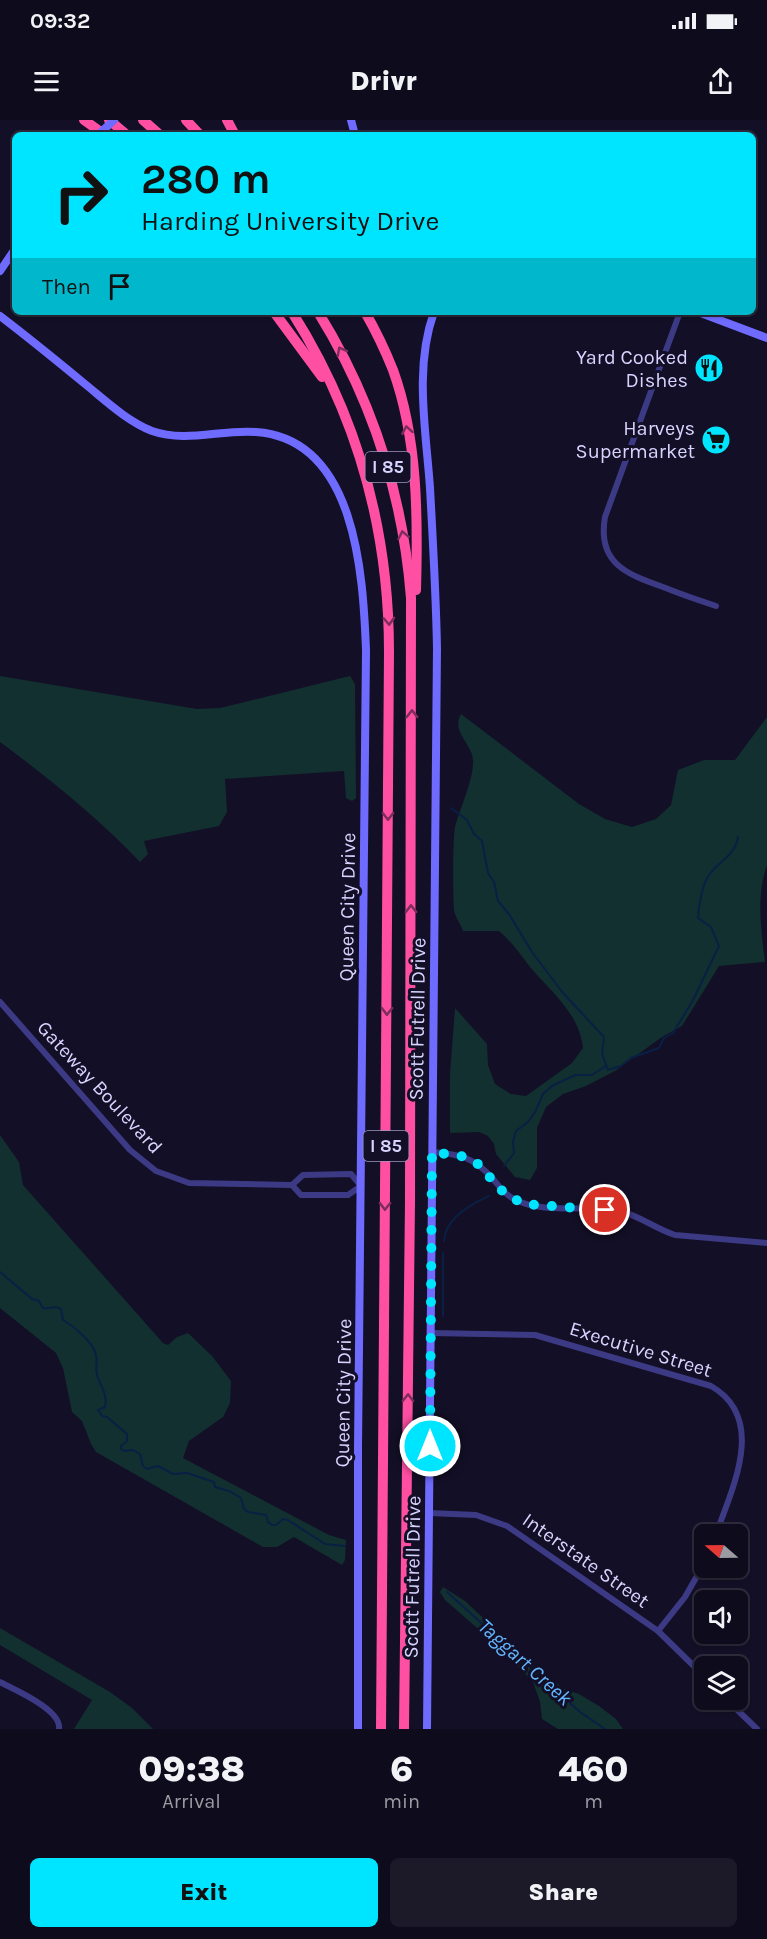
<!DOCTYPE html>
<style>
body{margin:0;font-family:Karla,sans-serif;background:#1c1929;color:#f1f3f6;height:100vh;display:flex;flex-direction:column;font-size:22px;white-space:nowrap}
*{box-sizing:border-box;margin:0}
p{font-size:20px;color:#9b9ba3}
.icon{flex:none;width:33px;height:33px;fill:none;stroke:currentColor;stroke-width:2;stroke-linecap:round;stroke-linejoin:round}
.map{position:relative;height:1609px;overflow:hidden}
.panel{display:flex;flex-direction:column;background:#0e0b1c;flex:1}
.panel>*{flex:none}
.hud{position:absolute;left:12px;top:12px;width:744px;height:183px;border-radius:9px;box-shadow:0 2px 4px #0004,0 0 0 2px #2e2b3b;background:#00e5ff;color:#111;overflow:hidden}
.needle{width:39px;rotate:290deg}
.controls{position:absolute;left:694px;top:1404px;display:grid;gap:12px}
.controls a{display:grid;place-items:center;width:54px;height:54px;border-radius:9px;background:#0e0b1c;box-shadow:0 2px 4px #0004,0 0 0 2px #2e2b3b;font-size:30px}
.pin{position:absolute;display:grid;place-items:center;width:51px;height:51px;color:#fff;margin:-26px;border:3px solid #fff;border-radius:50%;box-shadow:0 2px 6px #0007}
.me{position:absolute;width:66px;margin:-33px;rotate:0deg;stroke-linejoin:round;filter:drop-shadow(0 0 4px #0008)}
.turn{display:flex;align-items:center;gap:21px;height:126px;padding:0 30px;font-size:27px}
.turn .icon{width:78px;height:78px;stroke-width:2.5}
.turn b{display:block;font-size:42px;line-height:51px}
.then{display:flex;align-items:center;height:57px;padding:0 30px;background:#0003;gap:12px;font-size:22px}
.eta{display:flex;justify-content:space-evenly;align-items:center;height:102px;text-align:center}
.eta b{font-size:36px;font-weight:800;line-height:42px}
.primary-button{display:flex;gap:12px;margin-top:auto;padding:12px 30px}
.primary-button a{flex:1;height:69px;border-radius:9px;background:#00e5ff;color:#111;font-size:24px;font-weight:800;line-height:69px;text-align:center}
.primary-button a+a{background:#1c1929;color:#f1f3f6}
.status{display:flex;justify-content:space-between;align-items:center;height:42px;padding:0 30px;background:#0e0b1c;direction:ltr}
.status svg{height:16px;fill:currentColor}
header{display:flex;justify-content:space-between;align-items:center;height:78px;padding:0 30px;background:#0e0b1c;font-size:27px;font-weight:800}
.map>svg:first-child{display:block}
.green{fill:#12302f}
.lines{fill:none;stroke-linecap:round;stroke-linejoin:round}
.stream{stroke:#0a1f44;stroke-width:2}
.street{stroke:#3d3a85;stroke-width:6}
.secondary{stroke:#6f6bff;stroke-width:8}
.highway{stroke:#ff4fa3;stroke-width:10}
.secondary-bridge{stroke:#6f6bff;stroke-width:8}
.oneway{stroke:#7d2c5e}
.route{stroke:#00e5ff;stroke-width:10;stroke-dasharray:0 18}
.labels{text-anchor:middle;stroke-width:6;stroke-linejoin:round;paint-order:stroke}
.shield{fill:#130f26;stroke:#9e99be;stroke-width:1.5}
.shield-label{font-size:18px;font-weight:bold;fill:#d9d4ff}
.poi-label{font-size:20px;fill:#d9d4ff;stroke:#130f26;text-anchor:end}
.street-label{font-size:20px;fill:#d9d4ff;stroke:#130f26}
.water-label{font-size:21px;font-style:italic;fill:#62b6ff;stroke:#130f26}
</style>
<div class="status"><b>09:32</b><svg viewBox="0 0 49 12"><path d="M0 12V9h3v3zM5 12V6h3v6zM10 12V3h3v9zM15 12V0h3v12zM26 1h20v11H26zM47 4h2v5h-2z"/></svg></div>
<header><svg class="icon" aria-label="menu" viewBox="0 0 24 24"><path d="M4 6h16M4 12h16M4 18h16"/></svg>Drivr<svg class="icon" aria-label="share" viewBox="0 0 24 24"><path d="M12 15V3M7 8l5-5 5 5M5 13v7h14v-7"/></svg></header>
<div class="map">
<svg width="767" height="1609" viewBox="0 0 767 1609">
<rect width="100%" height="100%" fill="#130f26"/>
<!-- green -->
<g class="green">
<path d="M0 556 197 589 220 588 350 556 355 564 356 678 352 681 346 678 344 651 225 659 227 692 219 706 144 721 148 734 140 742C97 697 50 659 0 622Z"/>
<path d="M461 594 579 684 605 699 632 707 656 699 671 685 678 650 704 640H735L767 597V745C756 776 761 809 765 842L719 846 682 906 662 917 615 951 586 966 563 974 546 987 537 1008V1048L530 1060 515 1057 496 1034 494 1024 488 1016 479 1012 450 1013V954L455 888 487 924 488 945 495 964 511 974 526 976 572 943 583 928C579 893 552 873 530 847 520 834 512 822 499 811H463C461 805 457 800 455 794 452 786 453 715 455 707 460 688 474 659 473 640 472 623 451 612 461 594Z"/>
<path d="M0 1015 19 1042 23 1065 163 1223 168 1225 177 1217 188 1213 212 1236 231 1261 230 1283 223 1297 189 1321 183 1338 329 1415 346 1420 345 1440 342 1445 294 1417 277 1427H263L96 1332 91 1324 82 1301 72 1292 63 1248 56 1233 0 1188Z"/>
<path d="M443 1467 465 1481 531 1543 564 1569 579 1574 599 1586 616 1599 623 1609H558L542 1599 540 1582 533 1562 500 1528 445 1480 440 1472Z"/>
<path d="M0 1508 110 1572 132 1588 153 1609H74L92 1580 0 1525Z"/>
</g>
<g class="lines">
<!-- stream -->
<g class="stream">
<path d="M451 688 467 700 474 714 482 721 488 753 494 762 498 781 509 794 532 832 563 873 604 917 602 934 608 950 621 946 631 938 659 928 664 918 673 913 692 882 719 826 711 807 698 798C699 786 702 765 709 755 719 741 735 736 738 717"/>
<path d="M504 1046 514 1033 513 1021 516 1011 528 1002 535 992 543 974 552 966 575 955H592L606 946"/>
<path d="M444 1121C445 1099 471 1084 489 1076"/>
<path d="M443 1133V1196"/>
<path d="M0 1152 32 1179 39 1181 43 1188C49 1190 55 1184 61 1189L63 1200C75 1207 93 1222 96 1235 98 1242 95 1248 97 1255 100 1266 108 1274 105 1287L98 1290 102 1296 107 1297 127 1314V1321L121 1326V1329L124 1331 133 1330 140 1334 143 1346 147 1349 158 1346 173 1354 187 1353 214 1362 215 1367 229 1371 241 1378 244 1389 248 1392 266 1395 268 1402 272 1405H276L283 1399 288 1400 325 1424 345 1426"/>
<path d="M447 1472 580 1592 605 1609"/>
</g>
<!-- street -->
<g class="street">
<path d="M680 192 605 397C597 443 626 454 663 467 680 474 698 480 716 486"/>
<path d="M0 882 130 1030 156 1051 189 1063 292 1065 303 1055 351 1054 361 1066 348 1075H301L292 1065"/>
<path d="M432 1032C459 1034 474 1037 493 1059 500 1067 505 1075 516 1080 543 1094 590 1085 620 1091 640 1096 656 1109 675 1115L767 1123"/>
<path d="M431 1213 535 1215 711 1266C767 1298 733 1367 716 1414"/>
<path d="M429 1393 476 1395 507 1406 658 1511 705 1557"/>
<path d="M658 1511 685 1477 705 1442"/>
<path d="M0 1562C15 1570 62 1590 59 1609"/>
<path d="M727 1580 757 1609"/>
</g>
<!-- secondary -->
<g class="secondary">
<path d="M351 0 355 15"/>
<path d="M0 151 15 129"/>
<path d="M698 192 767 218"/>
<path d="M0 196C29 218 57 241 85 264 106 281 127 301 152 311 186 323 222 309 256 312 356 319 363 454 366 530L358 1328V1609"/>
<path d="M427 1609 437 528C436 475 433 422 430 368 426 310 414 248 434 192"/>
</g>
<!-- highway -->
<g class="highway">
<path d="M84 0 105 15"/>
<path d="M109 0 127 15"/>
<path d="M143 0 160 15"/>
<path d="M186 0 200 15"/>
<path d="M227 0 235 15"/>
<path d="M274 192 322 257"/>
<path d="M292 192C357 295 389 410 389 532L381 1609"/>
<path d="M318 192C372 279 403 376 411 478L410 1082 404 1609"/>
<path d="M365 192C376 211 385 230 393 250 418 319 418 398 416 470"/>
</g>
<!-- secondary-bridge -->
<path class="secondary-bridge" d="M98 15 114 0"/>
</g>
<!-- one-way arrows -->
<defs><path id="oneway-chevron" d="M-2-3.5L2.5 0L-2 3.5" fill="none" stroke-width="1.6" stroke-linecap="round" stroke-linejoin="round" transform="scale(1.5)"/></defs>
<g class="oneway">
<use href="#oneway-chevron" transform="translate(341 231) rotate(-118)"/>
<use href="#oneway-chevron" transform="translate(407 310) rotate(-100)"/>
<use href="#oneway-chevron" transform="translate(403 415) rotate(-101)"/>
<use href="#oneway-chevron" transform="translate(389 501) rotate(88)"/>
<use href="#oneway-chevron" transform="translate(412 594) rotate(-90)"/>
<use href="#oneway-chevron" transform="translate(388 696) rotate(90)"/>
<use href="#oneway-chevron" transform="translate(411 789) rotate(-90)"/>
<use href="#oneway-chevron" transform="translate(387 891) rotate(91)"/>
<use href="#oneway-chevron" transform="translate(385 1086) rotate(91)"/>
<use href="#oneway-chevron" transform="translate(408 1278) rotate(-89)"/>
</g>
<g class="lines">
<!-- route -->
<path class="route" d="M430 1326 432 1032 461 1036 476 1042 505 1074 524 1084 605 1090"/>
</g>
<!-- icons -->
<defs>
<g id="restaurant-disc" transform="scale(1.5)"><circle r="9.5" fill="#00e5ff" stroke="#130f26"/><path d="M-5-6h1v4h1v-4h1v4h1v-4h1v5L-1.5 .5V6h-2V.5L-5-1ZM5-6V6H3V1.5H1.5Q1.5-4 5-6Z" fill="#111"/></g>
<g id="supermarket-disc" transform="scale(1.5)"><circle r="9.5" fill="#00e5ff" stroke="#130f26"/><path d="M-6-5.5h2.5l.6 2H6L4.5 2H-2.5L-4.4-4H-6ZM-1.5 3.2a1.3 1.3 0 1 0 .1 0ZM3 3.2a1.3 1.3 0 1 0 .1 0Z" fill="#111"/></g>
</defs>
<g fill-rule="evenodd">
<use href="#restaurant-disc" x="709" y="248"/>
<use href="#supermarket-disc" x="716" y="320"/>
</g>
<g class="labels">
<!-- shield labels -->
<g class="shield">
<rect x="365.5" y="332" width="45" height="30" rx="4.5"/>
<rect x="363.5" y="1011" width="45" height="30" rx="4.5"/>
</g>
<g class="shield-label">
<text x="388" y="353">I 85</text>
<text x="386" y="1032">I 85</text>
</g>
<!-- poi labels -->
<g class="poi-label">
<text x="688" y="244">Yard Cooked<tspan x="688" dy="23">Dishes</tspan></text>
<text x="695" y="315">Harveys<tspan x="695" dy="23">Supermarket</tspan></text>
</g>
<!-- street labels -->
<g class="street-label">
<text transform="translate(347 787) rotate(-89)" y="7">Queen City Drive</text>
<text transform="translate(417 899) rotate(-89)" y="7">Scott Futrell Drive</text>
<text transform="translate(100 967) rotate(47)" y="7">Gateway Boulevard</text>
<text transform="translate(641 1229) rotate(17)" y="7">Executive Street</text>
<text transform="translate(343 1273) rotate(-89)" y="7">Queen City Drive</text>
<text transform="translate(586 1440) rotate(35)" y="7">Interstate Street</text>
<text transform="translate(412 1457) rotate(-89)" y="7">Scott Futrell Drive</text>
</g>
<!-- water labels -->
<g class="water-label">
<text transform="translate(525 1542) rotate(42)" y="7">Taggart Creek</text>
</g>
</g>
</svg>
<div class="controls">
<a><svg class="needle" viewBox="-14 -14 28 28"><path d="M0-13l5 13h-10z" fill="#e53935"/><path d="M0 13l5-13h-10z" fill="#9b9ba3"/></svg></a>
<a><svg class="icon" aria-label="sound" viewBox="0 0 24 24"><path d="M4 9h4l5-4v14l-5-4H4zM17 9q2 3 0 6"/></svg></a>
<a><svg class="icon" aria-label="layers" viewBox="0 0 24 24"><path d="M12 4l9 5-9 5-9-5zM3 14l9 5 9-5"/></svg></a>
</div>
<div class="pin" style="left:605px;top:1090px;background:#d93025"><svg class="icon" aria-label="arrive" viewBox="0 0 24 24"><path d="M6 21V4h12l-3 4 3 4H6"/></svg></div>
<svg class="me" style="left:430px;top:1326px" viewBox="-20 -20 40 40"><circle r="17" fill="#00e5ff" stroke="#fff" stroke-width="3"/><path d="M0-11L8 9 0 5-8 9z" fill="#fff"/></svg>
<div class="hud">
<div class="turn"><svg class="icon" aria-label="right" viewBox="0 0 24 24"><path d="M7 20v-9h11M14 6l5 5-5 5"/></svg><div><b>280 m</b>Harding University Drive</div></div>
<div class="then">Then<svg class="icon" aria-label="arrive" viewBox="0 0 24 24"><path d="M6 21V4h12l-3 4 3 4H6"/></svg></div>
</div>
</div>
<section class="panel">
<div class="eta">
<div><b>09:38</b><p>Arrival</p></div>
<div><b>6</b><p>min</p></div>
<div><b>460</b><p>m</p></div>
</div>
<div class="primary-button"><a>Exit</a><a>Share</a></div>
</section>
